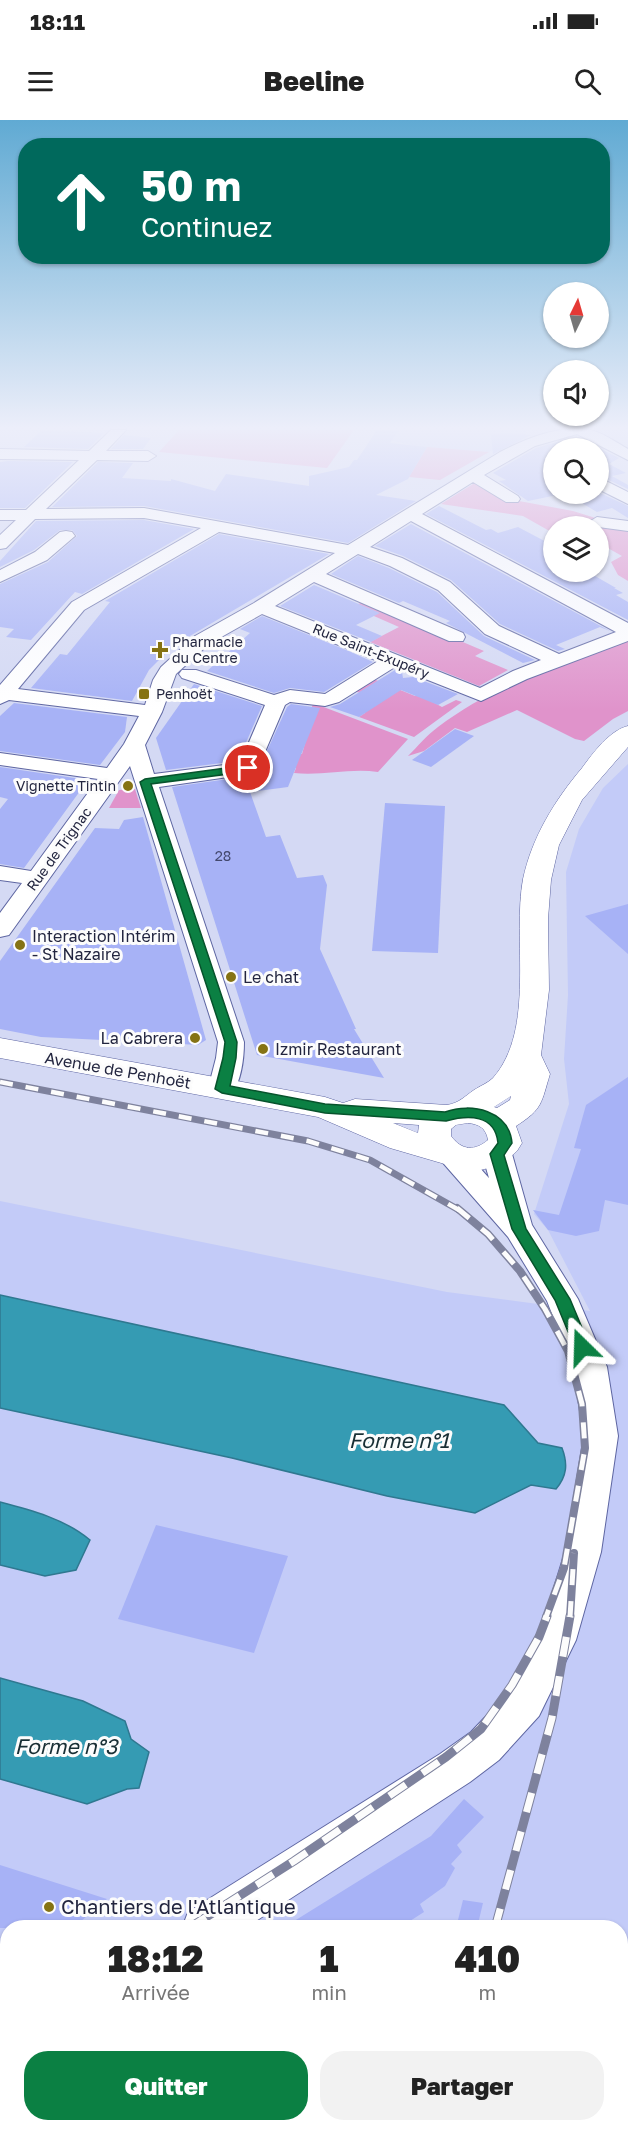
<!DOCTYPE html>
<html lang="fr">
<meta charset="utf-8">
<style>
body{margin:0;font-family:"Golos Text",sans-serif;background:#f2f2f2;color:#222;height:100vh;display:flex;flex-direction:column;font-size:22px;white-space:nowrap}
*{box-sizing:border-box;margin:0}
p{font-size:20px;color:#767676}
.icon{flex:none;width:33px;height:33px;fill:none;stroke:currentColor;stroke-width:2;stroke-linecap:round;stroke-linejoin:round}
.map{position:relative;flex:1;overflow:hidden}
.side{position:absolute;left:0px;top:1800px;width:628px;height:212px;display:flex;flex-direction:column;background:#fff;border-radius:24px 24px 0 0;box-shadow:0 2px 4px #0004}
.side>*{flex:none}
.guide{position:absolute;left:18px;top:18px;width:592px;height:126px;border-radius:24px;box-shadow:0 2px 4px #0004;background:#00695c;color:#fff;overflow:hidden}
.needle{width:39px;rotate:5deg}
.fabs{position:absolute;left:543px;top:162px;display:grid;gap:12px}
.fabs a{display:grid;place-items:center;width:66px;height:66px;border-radius:50%;background:#fff;box-shadow:0 2px 4px #0004;font-size:30px}
.pin{position:absolute;display:grid;place-items:center;width:51px;height:51px;color:#fff;margin:-26px;border:3px solid #fff;border-radius:50%;box-shadow:0 2px 6px #0007}
.me{position:absolute;width:66px;margin:-33px;rotate:338deg;stroke-linejoin:round;filter:drop-shadow(0 0 4px #0008)}
.turn{display:flex;align-items:center;gap:21px;height:126px;padding:0 24px;font-size:27px}
.turn .icon{width:78px;height:78px;stroke-width:2.5}
.turn b{display:block;font-size:42px;line-height:51px}
.eta{display:flex;justify-content:space-evenly;align-items:center;height:102px;text-align:center}
.eta b{font-size:36px;font-weight:800;line-height:42px}
.action{display:flex;gap:12px;margin-top:auto;padding:12px 24px}
.action a{flex:1;height:69px;border-radius:24px;background:#0b8043;color:#fff;font-size:24px;font-weight:800;line-height:69px;text-align:center}
.action a+a{background:#f2f2f2;color:#222}
.status{display:flex;justify-content:space-between;align-items:center;height:42px;padding:0 30px;background:#fff;direction:ltr}
.status svg{height:16px;fill:currentColor}
header{display:flex;justify-content:space-between;align-items:center;height:78px;padding:0 24px;background:#fff;font-size:27px;font-weight:800}
.map>svg:first-child{display:block}
.built{fill:#c3cbf8;fill-rule:evenodd}
.green{fill:#e093cb}
.water{fill:#359bb3;stroke:#2f7890;stroke-width:1.5}
.building{fill:#a7b2f6}
.lines{fill:none;stroke-linecap:round;stroke-linejoin:round}
.minor-casing{stroke:#5e66a2;stroke-width:2}
.major-casing{stroke:#5e66a2;stroke-width:1}
.minor{fill:#fff;fill-rule:evenodd}
.major{fill:#fff;fill-rule:evenodd}
.rail-far2-casing{stroke:#7e829d;stroke-width:7}
.rail-far1-casing{stroke:#7e829d;stroke-width:8}
.rail-casing{stroke:#7e829d;stroke-width:9}
.rail-far2{stroke:#fcfcfc;stroke-width:4.5;stroke-dasharray:13;stroke-linecap:butt}
.rail-far1{stroke:#fcfcfc;stroke-width:5;stroke-dasharray:16;stroke-linecap:butt}
.rail{stroke:#fcfcfc;stroke-width:7;stroke-dasharray:20;stroke-linecap:butt}
.route{fill:#0b8043;stroke:#07532c;stroke-width:1.5}
.poi-dot{fill:#857314;stroke:#fcfcfc;stroke-width:2}
.labels{text-anchor:middle;stroke-width:6;stroke-linejoin:round;paint-order:stroke}
.far-poi-label{font-size:14px;fill:#22253f;stroke:#fcfcfc;text-anchor:start}
.far-street-label{font-size:14px;fill:#22253f;stroke:#fcfcfc}
.number-label{font-size:14px;fill:#43486d}
.poi-label{font-size:16px;fill:#22253f;stroke:#fcfcfc;text-anchor:start}
.street-label{font-size:16px;fill:#22253f;stroke:#fcfcfc}
.near-poi-label{font-size:20px;fill:#22253f;stroke:#fcfcfc;text-anchor:start}
.near-water-label{font-size:21px;font-style:italic;fill:#192f35;stroke:#fcfcfc}
</style>
<div class="status"><b>18:11</b><svg viewBox="0 0 49 12"><path d="M0 12V9h3v3zM5 12V6h3v6zM10 12V3h3v9zM15 12V0h3v12zM26 1h20v11H26zM47 4h2v5h-2z"/></svg></div>
<header><svg class="icon" aria-label="menu" viewBox="0 0 24 24"><path d="M4 6h16M4 12h16M4 18h16"/></svg>Beeline<svg class="icon" aria-label="search" viewBox="0 0 24 24"><circle cx="10" cy="10" r="6"/><path d="M15 15l6 6"/></svg></header>
<div class="map">
<svg width="628" height="2011" viewBox="0 0 628 2011">
<rect width="100%" height="100%" fill="#d4d9f4"/>
<!-- built -->
<g class="built">
<path d="M375 310H526L524 315 489 332 415 326 381 318 374 315Z"/>
<path d="M628 644V2011H0V1081L447 1172 590 1191 548 1110 534 1094 569 984 564 939 568 875 566 752 579 709 603 668ZM8 1808H621V2004H8Z"/>
</g>
<!-- green -->
<g class="green">
<path d="M179 310H354L327 348 159 332Z"/>
<path d="M427 327 489 332 440 360 409 357Z"/>
<path d="M473 364H480L503 378 573 391 628 408V461L618 455 611 442 622 436 599 423 598 406H554L553 413 523 396 441 384Z"/>
<path d="M366 481 484 531 475 536 508 550 479 566 370 522 399 507 367 493 358 484Z"/>
<path d="M628 517V591L613 599 584 621 575 619 517 590 467 612 455 608 424 631 408 636C418 626 427 615 438 607 494 564 563 543 628 517Z"/>
<path d="M371 558 415 576 418 574 442 587 456 580 462 582 414 617 359 597 365 593V575L352 570Z"/>
<path d="M313 583 408 619 378 652C350 648 322 656 294 653L296 648 291 647 296 634H302L315 588 312 587Z"/>
<path d="M135 669 141 688H109L119 670Z"/>
</g>
<!-- water -->
<g class="water">
<path d="M0 1175 504 1285 538 1323 562 1328C568 1344 567 1356 556 1369L531 1365 475 1393 387 1376 232 1338 0 1288Z"/>
<path d="M0 1382C31 1390 65 1399 90 1420L76 1450 45 1456 0 1445Z"/>
<path d="M0 1558 83 1581 125 1601 131 1619 149 1632 139 1668 127 1669 87 1684 0 1659Z"/>
</g>
<!-- building -->
<g class="building">
<path d="M377 310H399L390 323 427 327 408 359 376 375 416 381 348 423 144 386 52 387 98 342 133 343 122 358 171 361V359L215 371 226 354 309 366V356L349 347 354 340H357Z"/>
<path d="M41 311 90 312 104 313 88 329 24 327Z"/>
<path d="M503 313H509L531 315 493 334 491 315Z"/>
<path d="M124 315 151 318 143 329H111Z"/>
<path d="M568 319 585 321 619 338 609 344 626 353 612 356 628 365V369L598 355V328H554V374H562L528 381 499 361 506 360 493 353 536 328Z"/>
<path d="M8 341 73 342 25 388H0V342Z"/>
<path d="M598 372 628 386V398L612 388 597 392 566 374Z"/>
<path d="M439 386 486 410 491 409 498 413 518 407 554 426V452H588L616 468H614L623 473 616 475 628 482V500L426 394Z"/>
<path d="M144 400 194 409 82 474 75 472 31 520 6 517 14 509 0 507V464L48 442 77 416 72 410H60L34 430 0 447V441L36 401Z"/>
<path d="M411 404 610 511 600 507 556 525 565 529 558 531 500 504 451 460 403 436 375 426Z"/>
<path d="M219 414 329 434 173 526 149 550 132 581 31 568 60 534 67 535 110 482 105 481Z"/>
<path d="M358 436 389 448 437 472 484 516 535 540 523 543 446 503 450 501 403 481 399 483 331 454Z"/>
<path d="M314 465 380 493 356 505 382 516 371 522 280 486Z"/>
<path d="M262 496 351 532 373 542 324 572 290 568 274 573 207 551 250 513 240 509Z"/>
<path d="M395 550 402 552 403 558 413 557 458 574 438 585 401 570 359 597 330 587 340 584Z"/>
<path d="M194 564 262 586 238 641 166 650 156 618Z"/>
<path d="M14 583 127 597 125 612 100 645 0 631V596Z"/>
<path d="M291 584 320 588 288 667 250 672 266 717 280 715 297 758 323 755 327 765 320 829 356 909H354L384 958 257 935 172 667 256 655 287 587Z"/>
<path d="M455 609 474 616 431 647 412 640Z"/>
<path d="M0 647 88 660 24 748 0 744V689L8 679 0 677Z"/>
<path d="M385 683 445 686 438 833 372 831Z"/>
<path d="M143 697 206 920 198 925 164 923 41 917 0 909V841L95 708 119 709 124 700Z"/>
<path d="M628 784V834L585 796Z"/>
<path d="M628 957V1085L605 1080 599 1111 576 1116 548 1110 533 1090 559 1095 581 1029 574 1028 586 985Z"/>
<path d="M156 1405 288 1436 254 1533 118 1499Z"/>
<path d="M464 1679 484 1697 457 1725 462 1732 451 1744 455 1748 445 1766 420 1784 424 1792 399 1808H283L431 1716Z"/>
<path d="M0 1745 107 1779 73 1808H0Z"/>
<path d="M463 1780 483 1783 477 1808H456Z"/>
</g>
<g class="lines">
<!-- minor casing -->
<g class="minor-casing">
<g id="minor">
<path d="M111 310H126L106 331H148L156 336 148 341 97 340 46 389 144 388 348 425 500 332C527 318 558 305 590 310 602 312 617 323 628 329V340L577 314 535 326 484 355 518 376 520 379 518 382H506L473 362 422 394 628 503V521L527 559 481 581 395 547 339 582 325 586 290 582 285 585 256 653 159 667 244 922C244 939 241 960 232 975L222 978 212 975 208 969 216 938 218 922 130 646 9 815 0 817V793L22 763 0 760V746L31 751 98 659 0 645V633L107 648 124 624 139 596 9 580 0 584V565L72 482 201 408 144 398 35 399 6 428 0 429V415L16 400H0V390H26L79 340 0 339V329L89 331ZM411 401 616 512 559 534 499 506 450 462 402 438 370 427ZM219 412 335 433 254 483 195 516 161 547 153 560 145 585 18 569 84 490ZM358 434 390 446 438 470 485 514 541 540 513 551 480 568 275 486 314 462 449 521H463L465 517 463 513 326 454ZM262 494 378 541 325 574 290 570 274 575 196 550H182L179 554 182 558 265 585 240 643 154 654 145 625 162 592 176 554 209 524Z"/>
<path d="M598 357 628 372V384L598 369Z"/>
<path d="M597 397 628 401V411L591 406 589 402Z"/>
<path d="M66 411 72 412 75 416 47 440 0 462V450L35 432 60 412Z"/>
<path d="M497 1024 507 1027 512 1034 532 1105 578 1179 607 1247 618 1316 601 1432 576 1520 539 1596 499 1640 470 1662 245 1808H182L188 1792 440 1634 471 1612 511 1570 539 1516 565 1432 584 1316 573 1247 547 1181 508 1117 437 1036 442 1029C464 1023 475 1043 489 1058L482 1034 487 1027Z"/>
<path d="M8 1910V1958L0 1961V1913Z"/>
</g>
</g>
<!-- major casing -->
<g class="major-casing">
<path id="major" d="M628 606V627L582 680 559 725 551 760 548 799 549 870 541 935 550 954C541 983 543 989 516 1006L522 1023 517 1031 501 1045 472 1052 390 1028 318 997 0 938V918L325 977 343 983 355 979 447 985C459 983 464 977 474 970 480 966 488 963 493 958 536 909 512 819 523 759 532 717 555 680 582 648 593 633 610 610 628 606ZM511 976 510 980 497 988 494 987ZM393 1003 419 1005 418 1013ZM468 1003C479 1004 486 1008 488 1020 475 1031 462 1031 451 1016V1009L456 1005Z"/>
</g>
<!-- minor -->
<use href="#minor" class="minor"/>
<!-- major -->
<use href="#major" class="major"/>
<!-- rail-far2 casing -->
<g class="rail-far2-casing">
<path id="rail-far2" d="M0 962 308 1021 370 1040 459 1090"/>
</g>
<!-- rail-far1 casing -->
<g class="rail-far1-casing">
<g id="rail-far1">
<path d="M457 1088 488 1114 520 1151 545 1189 568 1231 582 1284 585 1328 564 1448 546 1497"/>
<path d="M570 1497 574 1433"/>
</g>
</g>
<!-- rail casing -->
<g class="rail-casing">
<g id="rail">
<path d="M189 1808 294 1741 446 1637 481 1609 512 1565 539 1517 547 1496"/>
<path d="M495 1808 552 1598 570 1496"/>
<path d="M0 1927 8 1922"/>
<path d="M450 2011 451 2004"/>
</g>
</g>
<!-- rail-far2 -->
<use href="#rail-far2" class="rail-far2"/>
<!-- rail-far1 -->
<use href="#rail-far1" class="rail-far1"/>
<!-- rail -->
<use href="#rail" class="rail"/>
</g>
<!-- sky -->
<linearGradient id="sky" x2="0" y2="1"><stop stop-color="#60aad3"/><stop offset="0.52" stop-color="#eceefa"/><stop offset="1" stop-color="#eceefa" stop-opacity="0"/></linearGradient>
<rect width="628" height="591" fill="url(#sky)"/>
<!-- route -->
<path class="route" d="M248 645 252 646V651L151 664 237 922 236 938 230 966 325 984 445 992C472 982 509 991 512 1023L504 1035 526 1109 570 1179 590 1227 587 1231H576L555 1180 512 1109 490 1034 498 1023C495 994 468 995 446 1001L325 993 222 973 215 969 223 938 225 922 140 662 145 659Z"/>
<!-- markers -->
<g class="poi-dot">
<path d="M157 521h6v6h6v6h-6v6h-6v-6h-6v-6h6z"/>
<rect x="138" y="568" width="12" height="12" rx="3"/>
<circle cx="128" cy="666" r="6"/>
<circle cx="20" cy="825" r="6"/>
<circle cx="231" cy="857" r="6"/>
<circle cx="195" cy="918" r="6"/>
<circle cx="263" cy="929" r="6"/>
<circle cx="49" cy="1787" r="6"/>
</g>
<g class="labels">
<!-- far-poi labels -->
<g class="far-poi-label">
<text x="172" y="527">Pharmacie<tspan x="172" dy="16">du Centre</tspan></text>
<text x="156" y="579">Penhoët</text>
<text x="116" y="671" text-anchor="end">Vignette Tintin</text>
</g>
<!-- far-street labels -->
<g class="far-street-label">
<text transform="translate(371 531) rotate(22)" y="5">Rue Saint-Exupéry</text>
<text transform="translate(59 729) rotate(-54)" y="5">Rue de Trignac</text>
</g>
<!-- number labels -->
<g class="number-label">
<text x="223" y="741">28</text>
</g>
<!-- poi labels -->
<g class="poi-label">
<text x="32" y="822">Interaction Intérim<tspan x="32" dy="18">- St Nazaire</tspan></text>
<text x="243" y="863">Le chat</text>
<text x="183" y="924" text-anchor="end">La Cabrera</text>
<text x="275" y="935">Izmir Restaurant</text>
</g>
<!-- street labels -->
<g class="street-label">
<text transform="translate(118 950) rotate(10)" y="6">Avenue de Penhoët</text>
</g>
<!-- near-poi labels -->
<g class="near-poi-label">
<text x="61" y="1794">Chantiers de l'Atlantique</text>
</g>
<!-- near-water labels -->
<g class="near-water-label">
<text x="399" y="1328">Forme n°1</text>
<text x="66" y="1634">Forme n°3</text>
</g>
</g>
</svg>
<div class="fabs">
<a><svg class="needle" viewBox="-14 -14 28 28"><path d="M0-13l5 13h-10z" fill="#e53935"/><path d="M0 13l5-13h-10z" fill="#767676"/></svg></a>
<a><svg class="icon" aria-label="sound" viewBox="0 0 24 24"><path d="M4 9h4l5-4v14l-5-4H4zM17 9q2 3 0 6"/></svg></a>
<a><svg class="icon" aria-label="search" viewBox="0 0 24 24"><circle cx="10" cy="10" r="6"/><path d="M15 15l6 6"/></svg></a>
<a><svg class="icon" aria-label="layers" viewBox="0 0 24 24"><path d="M12 4l9 5-9 5-9-5zM3 14l9 5 9-5"/></svg></a>
</div>
<div class="pin" style="left:248px;top:648px;background:#d93025"><svg class="icon" aria-label="arrive" viewBox="0 0 24 24"><path d="M6 21V4h12l-3 4 3 4H6"/></svg></div>
<svg class="me" style="left:582px;top:1227px" viewBox="-20 -20 40 40"><path d="M0-17L14 15 0 8-14 15z" fill="#0b8043" stroke="#fff" stroke-width="4"/></svg>
<div class="guide">
<div class="turn"><svg class="icon" aria-label="ahead" viewBox="0 0 24 24"><path d="M12 20V5M6 11l6-6 6 6"/></svg><div><b>50 m</b>Continuez</div></div>
</div>
<section class="side">
<div class="eta">
<div><b>18:12</b><p>Arrivée</p></div>
<div><b>1</b><p>min</p></div>
<div><b>410</b><p>m</p></div>
</div>
<div class="action"><a>Quitter</a><a>Partager</a></div>
</section>
</div>
